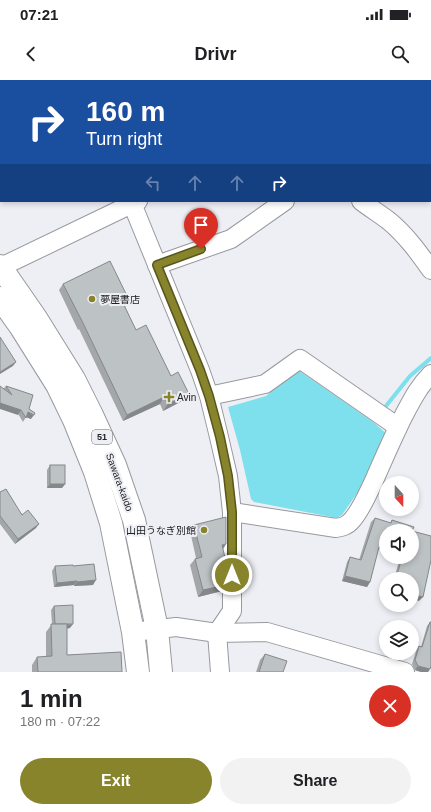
<!DOCTYPE html>
<meta charset="utf-8">
<style>
body{margin:0;font-family:Helvetica,"Noto Sans JP",sans-serif;background:#f2f2f2;color:#202124;height:100vh;display:flex;flex-direction:column;font-size:15px;white-space:nowrap}
*{box-sizing:border-box;margin:0}
p{font-size:13px;color:#757577}
.icon{flex:none;width:22px;height:22px;fill:none;stroke:currentColor;stroke-width:2;stroke-linecap:round;stroke-linejoin:round}
.map{position:relative;height:592px;overflow:hidden}
.panel{display:flex;flex-direction:column;background:#fff;flex:1}
.panel>*{flex:none}
.banner{position:absolute;left:0px;top:0px;width:431px;height:122px;box-shadow:0 2px 6px #0003;background:#1a4fa0;color:#fff;overflow:hidden}
.needle{width:26px;rotate:159deg}
.fabs{position:absolute;left:379px;top:396px;display:grid;gap:8px}
.fabs a{display:grid;place-items:center;width:40px;height:40px;border-radius:50%;background:#fff;box-shadow:0 2px 6px #0003;font-size:20px}
.pin{position:absolute;display:grid;place-items:center;width:34px;height:34px;color:#fff;margin:-41px -17px;border-radius:50% 50% 50% 0;rotate:-45deg;box-shadow:0 0 4px #0007}
.pin .icon{rotate:45deg}
.me{position:absolute;width:44px;margin:-22px;rotate:0deg;stroke-linejoin:round;filter:drop-shadow(0 0 3px #0008)}
.turn{display:flex;align-items:center;gap:14px;height:84px;padding:0 20px;font-size:18px}
.turn .icon{width:52px;height:52px;stroke-width:2.5}
.turn b{display:block;font-size:28px;line-height:34px}
.lanes{display:flex;align-items:center;height:38px;padding:0 20px;background:#0003;justify-content:center;gap:20px;direction:ltr}
.lanes .off{opacity:.35}
.round{display:grid;place-items:center;flex:none;width:42px;height:42px;border-radius:21px;background:#f2f2f2}
.overview{display:flex;align-items:center;justify-content:space-between;height:68px;padding:0 20px}
h1{font-size:24px;font-weight:700;line-height:30px}
.action{display:flex;gap:8px;margin-top:auto;padding:8px 20px}
.action a{flex:1;height:46px;border-radius:24px;background:#87842c;color:#fff;font-size:16px;font-weight:700;line-height:46px;text-align:center}
.action a+a{background:#f2f2f2;color:#202124}
.status{display:flex;justify-content:space-between;align-items:center;height:28px;padding:0 20px;background:#fff;direction:ltr}
.status svg{height:11px;fill:currentColor}
header{display:flex;justify-content:space-between;align-items:center;height:52px;padding:0 20px;background:#fff;font-size:18px;font-weight:700}
.map>svg:first-child{display:block}
.water{fill:#7de0ec}
.lines{fill:none;stroke-linecap:round;stroke-linejoin:round}
.stream{stroke:#7de0ec;stroke-width:4}
.minor-casing{stroke:#98999e;stroke-width:20}
.highway-casing{stroke:#98999e;stroke-width:24}
.minor{stroke:#fff;stroke-width:18}
.highway{stroke:#fff;stroke-width:22}
.wall{fill:#a3a7a9}
.shaded-wall{fill:#84888a}
.building{fill:#bdc2c5;stroke:#84888a}
.route-casing{stroke:#58561d;stroke-width:10}
.route{stroke:#87842c;stroke-width:7}
.poi-dot{fill:#87842c;stroke:#eeeff5;stroke-width:1.5}
.labels{text-anchor:middle;stroke-width:4;stroke-linejoin:round;paint-order:stroke}
.shield{fill:#eeeff5;stroke:#5e5f62;stroke-width:1}
.shield-label{font-size:9px;font-weight:bold;fill:#212123}
.poi-label{font-size:10px;fill:#212123;stroke:#eeeff5;text-anchor:start}
.street-label{font-size:10px;fill:#212123;stroke:#eeeff5}
</style>
<div class="status"><b>07:21</b><svg viewBox="0 0 49 12"><path d="M0 12V9h3v3zM5 12V6h3v6zM10 12V3h3v9zM15 12V0h3v12zM26 1h20v11H26zM47 4h2v5h-2z"/></svg></div>
<header><svg class="icon" aria-label="back" viewBox="0 0 24 24"><path d="M15 5l-7 7 7 7"/></svg>Drivr<svg class="icon" aria-label="search" viewBox="0 0 24 24"><circle cx="10" cy="10" r="6"/><path d="M15 15l6 6"/></svg></header>
<div class="map">
<svg width="431" height="592" viewBox="0 0 431 592">
<rect width="100%" height="100%" fill="#eeeff5"/>
<!-- water -->
<path class="water" d="M298 290 373 342 387 354 369 396 342 435 337 438 254 422 251 419 240 370 228 327 266 316Z"/>
<g class="lines">
<!-- stream -->
<path class="stream" d="M382 331 410 296 431 278"/>
<!-- minor casing -->
<g class="minor-casing">
<g id="minor">
<path d="M8 0 9 1"/>
<path d="M85 0V1"/>
<path d="M301 0 302 1"/>
<path d="M182 1 185 0"/>
<path d="M376 1 377 0"/>
<path d="M131 121 200 290 209 316 219 357 228 396 232 432V531L217 553 220 592"/>
<path d="M361 121C370 128 380 134 389 141 406 155 419 173 431 190"/>
<path d="M157 185 231 159 285 121"/>
<path d="M1 187 138 121"/>
<path d="M209 316 265 304 300 279 398 347"/>
<path d="M232 432 336 448C342 447 347 446 352 440 361 430 367 415 373 403 383 380 393 357 404 335 412 320 419 306 431 294"/>
<path d="M133 552 176 547 217 553 267 552 405 592"/>
</g>
</g>
<!-- highway casing -->
<g class="highway-casing">
<g id="highway">
<path d="M0 186 36 238 74 299 92 335 115 385 134 440 157 549 161 592"/>
<path d="M0 218 20 246 57 305 74 340 95 392 111 443 133 552 138 592"/>
</g>
</g>
<!-- minor -->
<use href="#minor" class="minor"/>
<!-- highway -->
<use href="#highway" class="highway"/>
</g>
<!-- wall -->
<g class="wall">
<path d="M63 204 125 227 136 250 171 296 189 314 184 320 163 331 160 324 123 341 79 249 78 250 59 210Z"/>
<path d="M6 306 29 329 31 339 26 337 23 342 3 309Z"/>
<path d="M50 385 65 404 62 408H47V390Z"/>
<path d="M0 412 36 448 15 464 0 444Z"/>
<path d="M375 438 390 443 392 440 412 451 419 521 412 499H394L400 477H412L386 451V470L380 468 378 470 370 502 367 507 342 501 347 482 350 477 359 480 371 442Z"/>
<path d="M194 445 223 469 222 511 198 517 190 485 195 479 196 478 190 451Z"/>
<path d="M55 486H73L93 505 74 506V505L54 507 52 491Z"/>
<path d="M54 526 70 548 67 549V575L122 592H32V585L37 577H46V552L52 544 51 530Z"/>
<path d="M430 542H431V586L428 592H421L415 590 412 584 416 571 419 566 421 567 427 546Z"/>
<path d="M265 574 283 592H256L260 580Z"/>
</g>
<!-- shaded-wall -->
<g class="shaded-wall">
<path d="M129 220 125 227 123 223Z"/>
<path d="M16 282 13 286 0 294V292Z"/>
<path d="M189 314 184 320 163 331 168 324Z"/>
<path d="M164 317 160 324 123 341 127 335Z"/>
<path d="M0 323 21 330 18 335 0 329Z"/>
<path d="M28 332 34 335 31 339 26 337Z"/>
<path d="M50 404H65L62 408H47Z"/>
<path d="M39 444 36 448 15 464 18 459Z"/>
<path d="M381 463 386 465V470L380 468 377 471H376Z"/>
<path d="M226 464 222 471V465Z"/>
<path d="M345 496 370 502 367 507 342 501Z"/>
<path d="M96 500 93 505 74 506 77 502Z"/>
<path d="M77 501 74 505 54 507 57 503Z"/>
<path d="M226 505 222 511 198 517 203 510Z"/>
<path d="M412 514 423 517 419 521 412 519Z"/>
<path d="M73 544 70 548 52 549 55 545Z"/>
<path d="M418 586 430 589 428 592H421L415 590Z"/>
</g>
<!-- building -->
<g class="building">
<path d="M110 181 129 220 123 223 136 250 146 245 171 296 178 292 189 314 168 324 164 317 127 335 83 243 63 204Z"/>
<path d="M0 257 16 282 0 292Z"/>
<path d="M0 306 12 315 6 306 33 315 29 329 35 333 34 335 28 332 26 338 21 330 0 323Z"/>
<rect x="50" y="385" width="15" height="19"/>
<path d="M6 409 22 435 28 430 39 444 18 459 0 436V412Z"/>
<path d="M226 437V464L222 465 226 482V505L203 510 195 479 202 477 194 445Z"/>
<path d="M375 438 391 443 392 440 414 447 412 451 431 456V480L423 517 412 514V499H396L402 477H412V451H386V465L381 463 380 467H379L370 502 345 496 350 477 361 480Z"/>
<path d="M94 484 96 500 77 502V501L57 503 55 486 73 485V486Z"/>
<path d="M73 525V544H55L54 526Z"/>
<path d="M430 542H431V586L430 589 418 586 415 580 419 566 422 567Z"/>
<path d="M51 544H67V575L121 572 122 592H38L37 577 52 576Z"/>
<path d="M265 574 287 581 283 592H259Z"/>
</g>
<g class="lines">
<!-- route casing -->
<g class="route-casing">
<path id="route" d="M201 169 157 185 200 290 209 316 220 357 228 396 232 432V495"/>
</g>
<!-- route -->
<use href="#route" class="route"/>
</g>
<!-- markers -->
<g class="poi-dot">
<circle cx="92" cy="219" r="4"/>
<path d="M167 311h4v4h4v4h-4v4h-4v-4h-4v-4h4z"/>
<circle cx="204" cy="450" r="4"/>
</g>
<g class="labels">
<!-- shield labels -->
<rect class="shield" x="92" y="350" width="20" height="14" rx="3"/>
<g class="shield-label">
<text x="102" y="360">51</text>
</g>
<!-- poi labels -->
<g class="poi-label">
<text x="100" y="223">夢屋書店</text>
<text x="177" y="321">Avin</text>
<text x="196" y="454" text-anchor="end">山田うなぎ別館</text>
</g>
<!-- street labels -->
<g class="street-label">
<text transform="translate(120 402) rotate(70)" y="4">Sawara-kaido</text>
</g>
</g>
</svg>
<div class="fabs">
<a><svg class="needle" viewBox="-14 -14 28 28"><path d="M0-13l5 13h-10z" fill="#e53935"/><path d="M0 13l5-13h-10z" fill="#757577"/></svg></a>
<a><svg class="icon" aria-label="sound" viewBox="0 0 24 24"><path d="M4 9h4l5-4v14l-5-4H4zM17 9q2 3 0 6"/></svg></a>
<a><svg class="icon" aria-label="search" viewBox="0 0 24 24"><circle cx="10" cy="10" r="6"/><path d="M15 15l6 6"/></svg></a>
<a><svg class="icon" aria-label="layers" viewBox="0 0 24 24"><path d="M12 4l9 5-9 5-9-5zM3 14l9 5 9-5"/></svg></a>
</div>
<div class="pin" style="left:201px;top:169px;background:#d93025"><svg class="icon" aria-label="arrive" viewBox="0 0 24 24"><path d="M6 21V4h12l-3 4 3 4H6"/></svg></div>
<svg class="me" style="left:232px;top:495px" viewBox="-20 -20 40 40"><circle r="17" fill="#87842c" stroke="#fff" stroke-width="3"/><path d="M0-11L8 9 0 5-8 9z" fill="#fff"/></svg>
<div class="banner">
<div class="turn"><svg class="icon" aria-label="right" viewBox="0 0 24 24"><path d="M7 20v-9h11M14 6l5 5-5 5"/></svg><div><b>160 m</b>Turn right</div></div>
<div class="lanes"><svg class="icon off" aria-label="left" viewBox="0 0 24 24"><path d="M17 20v-9H6M10 6l-5 5 5 5"/></svg><svg class="icon off" aria-label="ahead" viewBox="0 0 24 24"><path d="M12 20V5M6 11l6-6 6 6"/></svg><svg class="icon off" aria-label="ahead" viewBox="0 0 24 24"><path d="M12 20V5M6 11l6-6 6 6"/></svg><svg class="icon" aria-label="right" viewBox="0 0 24 24"><path d="M7 20v-9h11M14 6l5 5-5 5"/></svg></div>
</div>
</div>
<section class="panel">
<div class="overview"><div><h1>1 min</h1><p>180 m · 07:22</p></div><a class="round" style="background:#d93025;color:#fff"><svg class="icon" aria-label="close" viewBox="0 0 24 24"><path d="M6 6l12 12M18 6L6 18"/></svg></a></div>
<div class="action"><a>Exit</a><a>Share</a></div>
</section>
